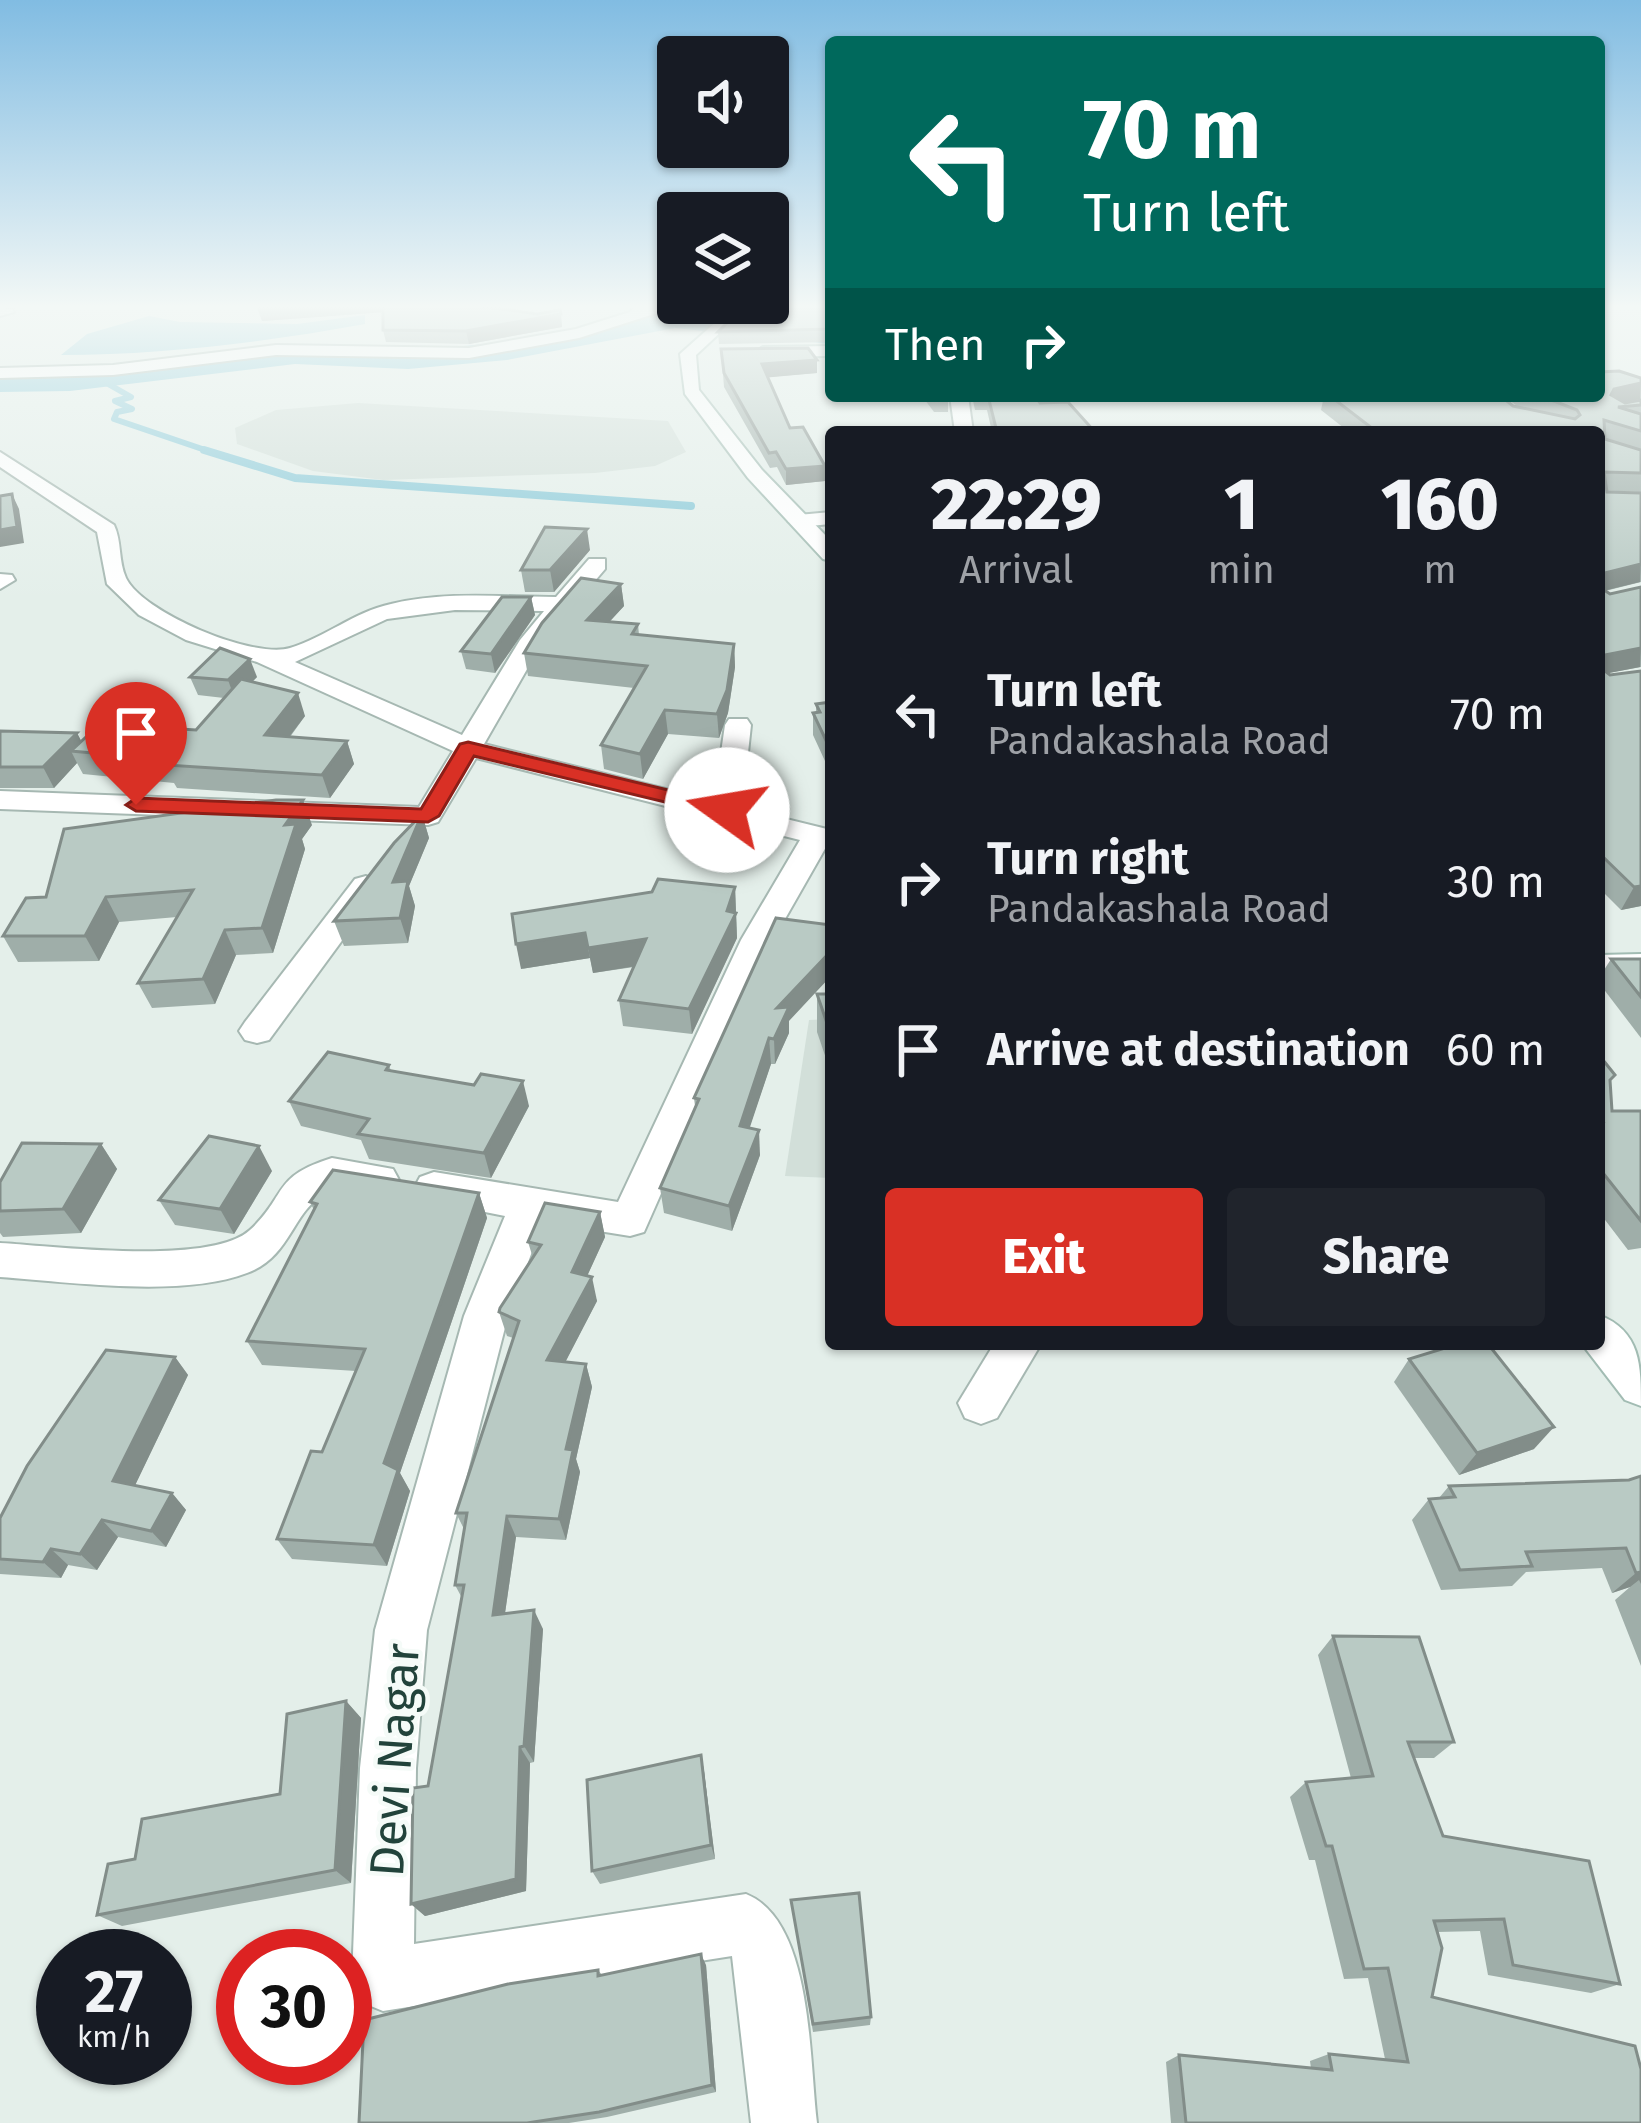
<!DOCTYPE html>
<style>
body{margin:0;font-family:"Fira Sans",sans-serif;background:#20242c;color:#f1f3f6;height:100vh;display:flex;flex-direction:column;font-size:45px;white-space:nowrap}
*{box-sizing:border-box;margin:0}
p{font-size:39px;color:#9ea1a6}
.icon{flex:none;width:66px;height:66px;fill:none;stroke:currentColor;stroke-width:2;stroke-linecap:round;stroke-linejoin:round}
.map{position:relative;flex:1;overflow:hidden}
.drawer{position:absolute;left:825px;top:426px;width:780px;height:924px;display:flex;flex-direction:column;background:#171b24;border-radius:12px;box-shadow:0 3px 9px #0004}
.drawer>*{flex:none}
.top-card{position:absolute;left:825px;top:36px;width:780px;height:366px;border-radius:12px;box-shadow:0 3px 9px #0004;background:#00695c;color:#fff;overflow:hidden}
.fabs{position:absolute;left:657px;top:36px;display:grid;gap:24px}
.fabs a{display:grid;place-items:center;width:132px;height:132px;border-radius:12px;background:#171b24;box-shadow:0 3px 9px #0004;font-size:60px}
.speed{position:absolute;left:36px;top:1929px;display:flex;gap:24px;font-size:60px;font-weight:700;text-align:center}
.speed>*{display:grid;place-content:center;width:156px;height:156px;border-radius:50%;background:#171b24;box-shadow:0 3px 9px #0004;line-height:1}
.speed small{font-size:30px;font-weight:400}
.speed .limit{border:18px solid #d22;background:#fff;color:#111}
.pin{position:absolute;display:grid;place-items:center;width:102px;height:102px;color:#fff;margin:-123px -51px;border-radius:50% 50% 50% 0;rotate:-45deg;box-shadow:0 0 12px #0007}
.pin .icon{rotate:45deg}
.me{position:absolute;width:132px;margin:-66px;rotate:283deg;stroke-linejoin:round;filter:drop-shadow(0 0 9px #0008)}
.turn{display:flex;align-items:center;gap:42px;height:252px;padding:0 60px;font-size:54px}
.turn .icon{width:156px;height:156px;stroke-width:2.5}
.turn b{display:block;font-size:84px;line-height:102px}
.then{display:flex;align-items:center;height:114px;padding:0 60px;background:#0003;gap:24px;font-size:45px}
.eta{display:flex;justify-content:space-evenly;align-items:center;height:204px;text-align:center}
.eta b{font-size:72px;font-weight:800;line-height:84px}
.button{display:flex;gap:24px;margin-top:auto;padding:24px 60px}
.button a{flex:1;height:138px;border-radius:12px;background:#d93025;color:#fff;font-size:48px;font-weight:800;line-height:138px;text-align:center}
.button a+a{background:#20242c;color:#f1f3f6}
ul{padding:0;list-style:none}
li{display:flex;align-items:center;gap:36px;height:168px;padding:0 60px}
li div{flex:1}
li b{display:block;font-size:45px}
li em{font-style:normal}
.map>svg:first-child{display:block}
.built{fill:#d2dfd9}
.water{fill:#88c9d8}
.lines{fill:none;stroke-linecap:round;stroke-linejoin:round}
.stream-far1{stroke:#88c9d8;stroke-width:6}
.stream{stroke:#88c9d8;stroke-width:8}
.river{fill:#88c9d8;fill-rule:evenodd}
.street-casing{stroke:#a6b8b2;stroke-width:4}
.secondary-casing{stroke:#a2bcb3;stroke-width:4}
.street{fill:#fff;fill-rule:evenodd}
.secondary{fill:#fff;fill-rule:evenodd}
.wall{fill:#9faea9}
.shaded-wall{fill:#828d89}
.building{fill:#b9cac4;stroke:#828d89;stroke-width:3}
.route{fill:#d93025;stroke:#8d1f18;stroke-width:3}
.labels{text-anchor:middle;stroke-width:9;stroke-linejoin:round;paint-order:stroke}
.near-street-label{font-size:48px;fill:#22433b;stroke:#f5fbf8}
</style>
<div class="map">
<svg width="1641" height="2123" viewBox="0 0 1641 2123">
<rect width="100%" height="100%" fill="#e4efea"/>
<!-- built -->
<g class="built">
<path d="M358 403 668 421 686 452 655 466 595 473 383 480 313 471 237 444 235 428 276 410Z"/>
<path d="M831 1019V1178L785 1176 809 1020Z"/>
</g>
<!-- water -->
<path class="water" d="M365 315V324C266 342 162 355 61 355L87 334 149 316 180 322 297 324Z"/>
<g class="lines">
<!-- stream-far1 -->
<path class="stream-far1" d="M96 377 131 397 115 401 132 409 117 412 114 419 214 453"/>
<!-- stream -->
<path class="stream" d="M204 450 295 478 691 506"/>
<!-- river -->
<path class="river" d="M675 310 831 326V344L675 328 507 360 408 369 295 364 70 391 0 392V372L70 371 295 346 408 351 507 342Z"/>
<!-- street casing -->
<g class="street-casing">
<g id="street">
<path d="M636 305 733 307 740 311 733 315 654 314 579 338 469 358 276 355 113 375 0 378V368L113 365 276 345 469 348 576 329 630 312Z"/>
<path d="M0 308 12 309 14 312 0 316Z"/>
<path d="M950 396H968L973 432H955Z"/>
<path d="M0 452 114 525C122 541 118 561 126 578 143 613 253 659 290 648 326 637 354 612 391 604 445 591 502 597 556 597L589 559H605V569L542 643 484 744 714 801 725 725 729 719H747L751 725 742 808 831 830V848L826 847 773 940 644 1232 630 1236 543 1222 508 1316 427 1630 416 1768 414 1944 746 1894C813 1921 809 2059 817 2123H751L732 1956 383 2011 361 2002 352 1980 360 1768 375 1630 464 1316 505 1216 420 1199 414 1188 420 1177 434 1172 618 1202 741 940 800 840 476 758 438 822 428 825 0 809V791L419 807 453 751 257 662 186 640 139 615 107 584 97 532 0 467ZM455 610 544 611 520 640 462 735 295 662 387 619Z"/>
<path d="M831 512V524L798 527 788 521 798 515Z"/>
<path d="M0 574 12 575 15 580 0 589Z"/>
<path d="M366 876 382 886 269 1040 257 1043 245 1040 239 1031 245 1022 355 879Z"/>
<path d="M332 1158 393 1169 399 1180 393 1191C370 1198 343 1182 322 1195 291 1216 290 1257 247 1273 183 1298 69 1282 0 1277V1243C54 1246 211 1266 250 1230 288 1195 271 1177 332 1158Z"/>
<path d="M994 1344H1041L997 1418 981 1424 965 1418 958 1403Z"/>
</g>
</g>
<!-- secondary casing -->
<g class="secondary-casing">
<g id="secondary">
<path d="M736 304H751L696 355 699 390 762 470 831 541V561L823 559 748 478 685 394 680 354Z"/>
<path d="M831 346V356L763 357 755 352 763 347Z"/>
<path d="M1641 954V976L1599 977V955Z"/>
<path d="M1599 1315C1641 1331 1641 1366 1641 1406L1625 1400 1582 1344H1599Z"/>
</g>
</g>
<!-- street -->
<use href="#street" class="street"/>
<!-- secondary -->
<use href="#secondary" class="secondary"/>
</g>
<!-- wall -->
<g class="wall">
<path d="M511 304H570L567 306Z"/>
<path d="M831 304V342L719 344 718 332Z"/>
<path d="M258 309 537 314 560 310 562 327 469 344 386 342 383 330V312L262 321Z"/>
<path d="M721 349 817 373 768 377 790 428 825 481 786 485 777 467 770 468 724 387Z"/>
<path d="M1641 378V399L1624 402 1641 400V492L1607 491 1641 493V582L1605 591 1610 594 1641 587V667L1608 673 1641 906 1621 910 1599 888V432H1349L1321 410 1324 396H1501L1513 406H1517L1504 396H1599Z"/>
<path d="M922 396H948V412H934Z"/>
<path d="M972 396H1035L1040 403 1095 432H992L987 410H975Z"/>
<path d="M590 550 554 592H525L521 570Z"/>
<path d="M621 584 624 606 609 622 638 624 639 635 734 644 735 667 728 713 719 738 668 734 643 779 604 769 601 745 634 688 528 676 524 653Z"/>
<path d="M531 597 535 615 495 673 466 669 461 651Z"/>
<path d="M190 677H257L252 682 305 716 290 737 347 741 354 764 330 798 177 788 174 783 83 774 77 763 54 788H0V731L77 733 81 741 196 730 224 698 198 695Z"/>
<path d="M831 702V774L813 735V713H816V704Z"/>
<path d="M422 814 429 838 409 886 415 906 408 943 344 946 334 921Z"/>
<path d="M312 825 302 839 305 849 273 953 236 955 215 1004 152 1008 138 983 177 917 119 922 99 961 18 962 3 936 46 897Z"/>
<path d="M735 887 737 938 692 1034 623 1026 619 1000 634 967 593 973 590 958 521 969Z"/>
<path d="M1611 959H1641V1038L1599 983V978Z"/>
<path d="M817 994H831V1073L817 1032Z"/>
<path d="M789 1021V1033L775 1064H771L749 1128 760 1155 732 1231 664 1213 660 1188 695 1106 694 1098Z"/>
<path d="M1599 1055 1615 1075 1610 1082 1612 1111H1641V1248L1628 1250 1599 1212Z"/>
<path d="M389 1065 391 1071 529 1106 491 1178 369 1159 361 1140 301 1126 289 1101Z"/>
<path d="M101 1144 117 1169 81 1233 3 1237 0 1233V1182Z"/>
<path d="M272 1171 234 1234 175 1225 159 1200Z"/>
<path d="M479 1193 487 1218 400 1473 410 1491 387 1566 292 1559 277 1539 322 1452 356 1371 262 1365 247 1341 314 1210 310 1202Z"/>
<path d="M600 1212 605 1237 587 1276 597 1301 565 1362 586 1364 592 1387 576 1459 580 1472 566 1540 516 1537 505 1613 543 1629 534 1762 530 1763 526 1891 425 1916 411 1904 428 1786 462 1598 455 1585 464 1529 456 1513 513 1338 507 1336 499 1312 533 1258 528 1242Z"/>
<path d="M175 1357 188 1375 135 1485 172 1493 186 1510 166 1547 118 1537 97 1570 68 1565 61 1578 0 1574V1518Z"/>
<path d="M1409 1359 1534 1449 1459 1475 1394 1382Z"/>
<path d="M1641 1476V1666L1615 1600 1630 1587 1612 1593 1602 1568 1526 1572 1512 1586 1441 1590 1412 1520 1429 1499 1439 1498 1449 1486 1629 1480Z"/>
<path d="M1333 1636 1454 1742 1434 1758H1414L1443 1836 1620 1984 1591 1993 1488 1975 1480 1931 1437 1932 1432 1997 1641 2123H1171L1166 2062 1179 2055 1311 2068 1310 2061 1329 2054 1385 2059 1368 1978 1344 1979 1315 1860H1309L1290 1797 1306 1782 1351 1778 1318 1655Z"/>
<path d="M346 1701 361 1718 351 1883 122 1926 97 1915 135 1859 280 1794Z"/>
<path d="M701 1755 704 1771 715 1859 600 1884 592 1871Z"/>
<path d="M791 1900 871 2017 870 2025 813 2032Z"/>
<path d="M706 1965 716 2092 607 2117 569 2123H359L598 1970 602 1975Z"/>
</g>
<!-- shaded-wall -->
<g class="shaded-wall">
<path d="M333 304H384L386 312 262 321 258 309Z"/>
<path d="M561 314 562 327 469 344 466 331Z"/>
<path d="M817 360V373L762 378V364Z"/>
<path d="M1641 383 1640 399 1607 407 1614 389Z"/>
<path d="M825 466V481L786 485V469Z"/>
<path d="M12 494 19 509 24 543 0 547V530Z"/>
<path d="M587 529 590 550 554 592 550 570Z"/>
<path d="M1641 564 1640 582 1599 592 1605 573Z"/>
<path d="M621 584 624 606 590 643 587 620Z"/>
<path d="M531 597 535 615 495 673 491 654Z"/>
<path d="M734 644 735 667 728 713 719 738 717 714Z"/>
<path d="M1641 648 1640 667 1599 675 1605 655Z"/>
<path d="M250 659 257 677 235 699 228 680Z"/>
<path d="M298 693 305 716 273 758 265 735Z"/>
<path d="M665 710 668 734 643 779 640 754Z"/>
<path d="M77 733 87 752 71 751 77 763 54 788 43 767Z"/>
<path d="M347 741 354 764 330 798 322 775Z"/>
<path d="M303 800 312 825 302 839 305 849 273 953 262 928 285 825Z"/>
<path d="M422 814 429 838 409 886 415 906 408 943 400 918 393 882Z"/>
<path d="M1641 886V906L1621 910 1634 887Z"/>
<path d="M735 887 737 938 692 1034 689 1009Z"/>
<path d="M106 897 119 922 99 961 85 936Z"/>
<path d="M225 930 236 955 215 1004 203 979Z"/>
<path d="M585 933 590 958 521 969 516 944Z"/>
<path d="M646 939 649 964 593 973 588 948Z"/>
<path d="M831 951V976L789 1021V1033L775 1064 774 1039 777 1008Z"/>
<path d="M769 1038 771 1064 742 1151 740 1126Z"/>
<path d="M523 1081 529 1106 491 1178 484 1153Z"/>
<path d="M759 1130 760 1155 732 1231 729 1206Z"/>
<path d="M101 1144 117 1169 81 1233 63 1209Z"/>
<path d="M259 1146 272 1171 234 1234 220 1209Z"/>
<path d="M479 1193 487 1218 400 1473 410 1491 387 1566 374 1545 384 1463Z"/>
<path d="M600 1212 605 1237 578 1296 572 1272Z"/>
<path d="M592 1277 597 1301 554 1384 547 1360Z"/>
<path d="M175 1357 188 1375 129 1498 113 1481Z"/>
<path d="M586 1364 592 1387 576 1459 580 1472 566 1540 559 1519 566 1449Z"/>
<path d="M1554 1427 1534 1449 1459 1475 1477 1453Z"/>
<path d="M172 1493 186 1510 166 1547 151 1531Z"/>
<path d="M507 1516 516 1537 502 1634 493 1615Z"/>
<path d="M102 1520 118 1537 97 1570 80 1554Z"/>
<path d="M51 1549 68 1565 61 1578 43 1562Z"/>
<path d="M1641 1572V1584L1639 1580 1630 1587 1612 1593 1636 1573Z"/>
<path d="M534 1610 543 1629 534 1762 524 1746Z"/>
<path d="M346 1701 361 1718 351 1883 335 1870Z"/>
<path d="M520 1747 530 1763 526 1891 425 1916 411 1904Z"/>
<path d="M701 1755 704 1771 715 1859 711 1845Z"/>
<path d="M701 1954 706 1965 716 2092 712 2085Z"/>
</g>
<!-- building -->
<g class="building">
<path d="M267 304H333L258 309Z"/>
<path d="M383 304H467L537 314 560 310 561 314 466 331 383 330Z"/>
<path d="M746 304H831V329L718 332Z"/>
<path d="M808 348 817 360 762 364 790 428 803 427 825 466 786 469 776 452 769 453 724 373 721 349Z"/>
<path d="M1619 371 1641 378V383L1614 389 1611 395 1625 403 1641 400V405L1618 407 1641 414V431L1604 420 1605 439 1641 450V473L1604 472 1607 492 1641 493V564L1605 573 1604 590 1610 594 1641 587V648L1605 655V671L1610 675 1641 671V886L1634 887 1599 853V432H1377L1330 396H1501L1513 406 1575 419 1580 415 1577 410 1541 396H1599V372Z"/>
<path d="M988 396H1035L1040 403 1068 402 1095 432H997Z"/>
<path d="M12 494 17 527 0 530V496Z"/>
<path d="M545 527 587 529 550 570H521Z"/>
<path d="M581 578 621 584 587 620 638 624 632 634 734 644 727 690 717 714 665 710 640 754 601 745 647 666 524 653 542 623Z"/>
<path d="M502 597H531L491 654 461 651Z"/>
<path d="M220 648 250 659 228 680 190 677Z"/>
<path d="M241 679 298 693 265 735 347 741 322 775 166 765 170 760 71 751 100 724 196 730Z"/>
<path d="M831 702V751L813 713 820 712 816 704Z"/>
<path d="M0 731 77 733 43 767H0Z"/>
<path d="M276 800H303L285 825 296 824 262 928 225 930 203 979 138 983 193 890 106 897 85 936H3L26 898 46 897 64 829Z"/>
<path d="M422 814 393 882 408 881 400 918 334 921 394 843Z"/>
<path d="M658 879 735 887 727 911 736 913 689 1009 619 1000 646 939 588 948 585 933 516 944 512 914 652 892Z"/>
<path d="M776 918 831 925V951L777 1008 789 1007 774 1039 769 1038 740 1126 759 1130 729 1206 660 1188 699 1099 694 1098Z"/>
<path d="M1611 959H1641V997Z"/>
<path d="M817 994H831V1035Z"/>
<path d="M328 1052 389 1065 386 1070 474 1085 481 1074 523 1081 484 1153 358 1134 369 1119 289 1101Z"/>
<path d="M1599 1055 1615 1075 1610 1080 1612 1111H1641V1221L1599 1168V1121H1602L1599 1118Z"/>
<path d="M209 1136 259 1146 220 1209 159 1200Z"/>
<path d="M22 1143 101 1144 63 1209 0 1211V1182Z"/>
<path d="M333 1170 479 1193 384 1463 398 1470 374 1545 277 1539 311 1451 322 1452 365 1349 247 1341 317 1204 310 1202Z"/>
<path d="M545 1203 600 1212 572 1272 592 1277 547 1360 586 1364 566 1449 573 1450 559 1519 507 1516 493 1615 534 1610 524 1746 520 1747 516 1879 411 1904 413 1788 428 1786 464 1585H455L467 1513H456L519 1321 499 1312 500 1308 541 1245 528 1242Z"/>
<path d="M1458 1344H1488L1554 1427 1477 1453 1409 1359Z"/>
<path d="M106 1350 175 1357 113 1481 172 1493 151 1531 102 1520 80 1554 51 1549 43 1562 0 1559V1518L27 1466Z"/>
<path d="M1641 1476V1572L1636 1573 1626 1548 1526 1552 1532 1566 1460 1570 1429 1499 1455 1497 1449 1486 1629 1480Z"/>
<path d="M1333 1636 1419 1637 1454 1742H1408L1443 1836 1589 1861 1620 1984 1513 1965 1504 1919 1434 1921 1442 1948 1432 1997 1635 2046 1641 2069V2123H1186L1179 2055 1332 2070 1329 2054 1408 2062 1388 1968 1364 1969 1332 1846H1326L1306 1782 1373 1776Z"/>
<path d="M346 1701 335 1870 97 1915 108 1864 135 1859 142 1819 280 1794 287 1714Z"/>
<path d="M701 1755 711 1845 592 1871 587 1780Z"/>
<path d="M859 1893 871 2017 813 2024 791 1900Z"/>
<path d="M701 1954 712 2085 599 2112 527 2123H359L364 2020 508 1984 598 1970V1976Z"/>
</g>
<!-- sky -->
<linearGradient id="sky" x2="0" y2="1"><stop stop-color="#81bce2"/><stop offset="0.51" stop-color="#f3f8f6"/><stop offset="1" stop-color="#f3f8f6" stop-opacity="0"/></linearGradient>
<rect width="1641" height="601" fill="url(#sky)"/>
<!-- route -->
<path class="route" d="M468 742 735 806 738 810 727 817 474 756 439 816 428 822 136 811 126 805 136 798 421 809 460 744Z"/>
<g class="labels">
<!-- near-street labels -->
<g class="near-street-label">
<text transform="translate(394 1760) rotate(-86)" y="17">Devi Nagar</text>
</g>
</g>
</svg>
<div class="fabs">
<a><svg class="icon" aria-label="sound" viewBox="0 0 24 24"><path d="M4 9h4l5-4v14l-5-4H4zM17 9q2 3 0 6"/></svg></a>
<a><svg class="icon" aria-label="layers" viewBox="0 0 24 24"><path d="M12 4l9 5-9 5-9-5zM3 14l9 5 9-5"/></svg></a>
</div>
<div class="speed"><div>27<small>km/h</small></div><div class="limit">30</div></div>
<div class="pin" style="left:136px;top:805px;background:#d93025"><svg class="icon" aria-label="arrive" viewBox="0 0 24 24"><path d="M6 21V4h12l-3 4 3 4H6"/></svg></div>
<svg class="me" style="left:727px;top:810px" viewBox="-20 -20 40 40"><circle r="19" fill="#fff"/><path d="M0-13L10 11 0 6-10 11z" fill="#d93025"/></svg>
<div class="top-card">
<div class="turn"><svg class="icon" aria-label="left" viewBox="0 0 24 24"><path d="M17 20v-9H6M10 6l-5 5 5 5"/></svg><div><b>70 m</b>Turn left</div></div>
<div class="then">Then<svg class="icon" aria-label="right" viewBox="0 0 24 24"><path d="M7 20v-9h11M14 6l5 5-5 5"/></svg></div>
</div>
<section class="drawer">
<div class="eta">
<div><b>22:29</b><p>Arrival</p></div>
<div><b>1</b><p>min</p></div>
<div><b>160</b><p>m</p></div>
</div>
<ul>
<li><svg class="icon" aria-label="left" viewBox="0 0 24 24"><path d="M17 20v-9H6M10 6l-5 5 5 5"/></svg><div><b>Turn left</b><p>Pandakashala Road</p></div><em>70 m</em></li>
<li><svg class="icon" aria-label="right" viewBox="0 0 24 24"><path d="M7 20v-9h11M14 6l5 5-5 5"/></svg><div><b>Turn right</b><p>Pandakashala Road</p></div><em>30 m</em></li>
<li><svg class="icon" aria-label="arrive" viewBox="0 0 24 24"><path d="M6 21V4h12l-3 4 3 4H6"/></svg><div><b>Arrive at destination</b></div><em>60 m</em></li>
</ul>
<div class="button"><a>Exit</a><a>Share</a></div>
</section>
</div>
